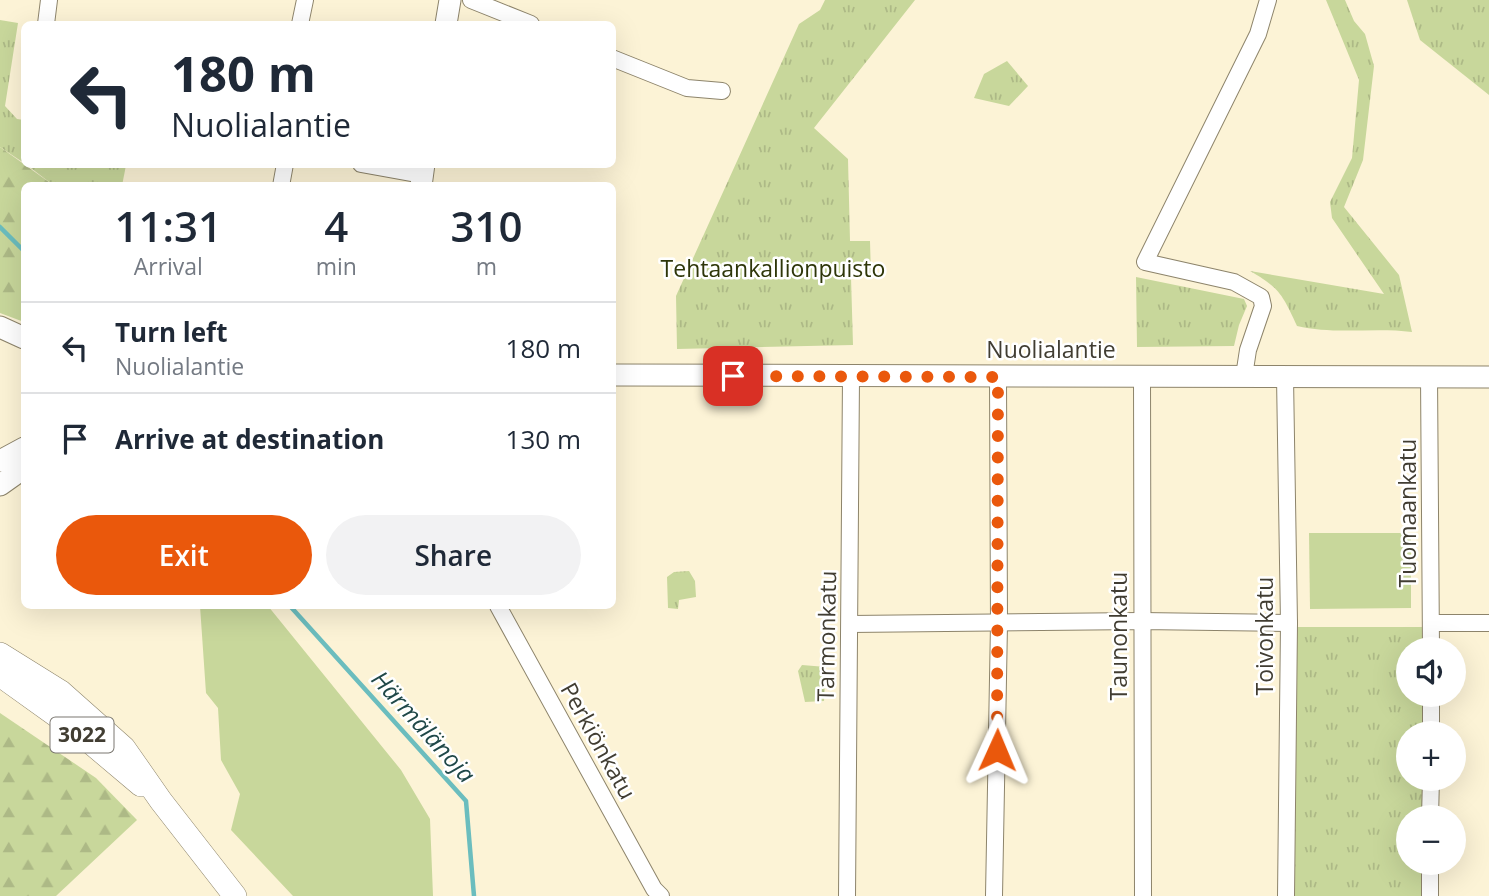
<!DOCTYPE html>
<meta charset="utf-8">
<style>
body{margin:0;font-family:"Open Sans",sans-serif;background:#f2f2f3;color:#1f2937;height:100vh;display:flex;flex-direction:column;font-size:26px;white-space:nowrap}
*{box-sizing:border-box;margin:0}
p{font-size:23px;color:#747a83}
.icon{flex:none;width:38px;height:38px;fill:none;stroke:currentColor;stroke-width:2;stroke-linecap:round;stroke-linejoin:round}
.map{position:relative;flex:1;overflow:hidden}
.panel{position:absolute;left:21px;top:182px;width:595px;height:427px;display:flex;flex-direction:column;background:#fff;border-radius:10px;box-shadow:0 7px 28px #0002}
.panel>*{flex:none}
.guide{position:absolute;left:21px;top:21px;width:595px;height:147px;border-radius:10px;box-shadow:0 7px 28px #0002;background:#fff;color:#1f2937;overflow:hidden}
.fabs{position:absolute;left:1396px;top:637px;display:grid;gap:14px}
.fabs a{display:grid;place-items:center;width:70px;height:70px;border-radius:50%;background:#fff;box-shadow:0 7px 28px #0002;font-size:35px}
.pin{position:absolute;display:grid;place-items:center;width:60px;height:60px;color:#fff;margin:-30px;border-radius:14px;box-shadow:0 4px 10px #0006}
.me{position:absolute;width:77px;margin:-38px;rotate:1deg;stroke-linejoin:round;filter:drop-shadow(0 0 5px #0008)}
.turn{display:flex;align-items:center;gap:24px;height:147px;padding:0 35px;font-size:32px}
.turn .icon{width:91px;height:91px;stroke-width:2.5}
.turn b{display:block;font-size:49px;line-height:60px}
.eta{display:flex;justify-content:space-evenly;align-items:center;height:119px;text-align:center}
.eta b{font-size:42px;font-weight:600;line-height:49px}
.button{display:flex;gap:14px;margin-top:auto;padding:14px 35px}
.button a{flex:1;height:80px;border-radius:42px;background:#ea580c;color:#fff;font-size:28px;font-weight:600;line-height:80px;text-align:center}
.button a+a{background:#f2f2f3;color:#1f2937}
ul{padding:0;list-style:none}
li{display:flex;align-items:center;gap:21px;height:91px;padding:0 35px;border-top:2px solid #e0e1e3}
li div{flex:1}
li b{display:block;font-size:26px}
li em{font-style:normal}
.map>svg:first-child{display:block}
.green{fill:#c8d79b}
.forest{fill:url(#forest-firs)}
.park{fill:url(#park-tufts)}
.lines{fill:none;stroke-linecap:round;stroke-linejoin:round}
.stream{stroke:#6bbdbe;stroke-width:4.5}
.street-casing{stroke:#8d846b;stroke-width:18}
.secondary-casing{stroke:#8d846b;stroke-width:23}
.primary-casing{stroke:#8d846b;stroke-width:24}
.street{stroke:#fff;stroke-width:16}
.secondary{stroke:#fff;stroke-width:21}
.primary{stroke:#fff;stroke-width:23}
.route{stroke:#ea580c;stroke-width:12;stroke-dasharray:0 21.6}
.labels{text-anchor:middle;stroke-width:5;stroke-linejoin:round;paint-order:stroke}
.shield{fill:#fff;stroke:#7a7770;stroke-width:2}
.shield-label{font-size:21px;font-weight:bold;fill:#413d32}
.park-label{font-size:23px;fill:#2e3609;stroke:#fff}
.street-label{font-size:23px;fill:#413d32;stroke:#fff}
.water-label{font-size:24px;font-style:italic;fill:#204848;stroke:#fff}
</style>
<div class="map">
<svg width="1489" height="896" viewBox="0 0 1489 896">
<defs>
<pattern id="forest-firs" width="22" height="20" patternUnits="userSpaceOnUse" patternTransform="scale(1.75)"><rect width="22" height="20" fill="#c8d79b"/><path d="M5 1l3.5 6h-7zM16 11l3.5 6h-7z" fill="#adb986"/></pattern>
<pattern id="park-tufts" width="24" height="20" patternUnits="userSpaceOnUse" patternTransform="scale(1.75)"><rect width="24" height="20" fill="#c8d79b"/><path d="M3 7l-1-3M5 7V3M7 7l1-3M15 17l-1-3M17 17v-4M19 17l1-3" fill="none" stroke="#adb986"/></pattern>
</defs>
<rect width="100%" height="100%" fill="#fcf3d6"/>
<!-- green -->
<g class="green">
<path d="M1411 533V608L1310 609 1309 533Z"/>
<path d="M200 606H268L401 770 430 819 433 896H293L231 830 240 794 221 760 218 708 206 693Z"/>
</g>
<!-- forest -->
<g class="forest">
<path d="M0 147 53 185 24 186V322L0 313Z"/>
<path d="M0 713 96 778 137 820 56 896H0Z"/>
</g>
<!-- park -->
<g class="park">
<path d="M825 0H915L814 128 848 159 850 241H870L871 276 851 277 853 345 677 349 676 296 799 24 820 10Z"/>
<path d="M1326 0H1345L1354 21 1365 34 1374 66 1363 160 1344 207 1399 275 1412 332C1375 327 1334 335 1297 326 1283 296 1280 288 1250 271L1384 294 1332 218 1330 202 1352 158 1359 80Z"/>
<path d="M1407 0H1489V95L1420 40Z"/>
<path d="M0 20 18 23 5 106 17 119 24 120V163L0 147Z"/>
<path d="M1007 61 1028 86 1009 106 974 98 984 74Z"/>
<path d="M27 165H126L122 186 53 185Z"/>
<path d="M1136 277 1244 299 1247 306 1239 325 1234 346 1137 347Z"/>
<path d="M689 571 695 581 696 597 679 600 678 609 668 608 667 577 674 572Z"/>
<path d="M1295 627H1425V649H1409V695H1425V733H1409V779H1425V817H1409V863H1425V896H1295Z"/>
<path d="M802 665 826 667 824 701 805 702 798 671Z"/>
</g>
<g class="lines">
<!-- stream -->
<g class="stream">
<path d="M0 227 24 251"/>
<path d="M290 606 466 801 474 896"/>
</g>
<!-- street casing -->
<g class="street-casing">
<g id="street">
<path d="M471 0 531 24"/>
<path d="M46 24 49 0"/>
<path d="M300 24 305 0"/>
<path d="M612 58 687 88 722 91"/>
<path d="M361 164 422 175"/>
<path d="M281 186 285 164"/>
<path d="M1142 376 1143 896"/>
<path d="M1244 376 1248 350 1263 306 1261 297 1234 282 1145 262 1258 34 1268 0"/>
<path d="M1429 376 1431 649"/>
<path d="M1285 377 1289 623 1286 896"/>
<path d="M498 606 654 889 661 896"/>
<path d="M1431 623H1489"/>
<path d="M850 624 1141 621 1289 623"/>
<path d="M1431 733V695"/>
<path d="M1430 817 1431 779"/>
<path d="M847 896 851 377"/>
<path d="M994 896 999 624 998 377"/>
<path d="M1430 896V863"/>
</g>
</g>
<!-- secondary casing -->
<g class="secondary-casing">
<g id="secondary">
<path d="M446 24 450 0"/>
<path d="M421 186 424 164"/>
<path d="M0 327 24 338"/>
<path d="M612 375 1489 377"/>
<path d="M0 461 24 448"/>
<path d="M0 485 24 468"/>
</g>
</g>
<!-- primary casing -->
<g class="primary-casing">
<g id="primary">
<path d="M0 654 61 692 124 748 161 801 235 896"/>
<path d="M0 675 71 726 141 785"/>
</g>
</g>
<!-- street -->
<use href="#street" class="street"/>
<!-- secondary -->
<use href="#secondary" class="secondary"/>
<!-- primary -->
<use href="#primary" class="primary"/>
</g>
<g class="lines">
<!-- route -->
<path class="route" d="M733 376 998 377 997 750"/>
</g>
<g class="labels">
<!-- shield labels -->
<rect class="shield" x="50.5" y="717.5" width="63" height="35" rx="5"/>
<g class="shield-label">
<text x="82" y="742">3022</text>
</g>
<!-- park labels -->
<g class="park-label">
<text x="773" y="277">Tehtaankallionpuisto</text>
</g>
<!-- street labels -->
<g class="street-label">
<text x="1051" y="358">Nuolialantie</text>
<text transform="translate(1408 513) rotate(-90)" y="8">Tuomaankatu</text>
<text transform="translate(827 636) rotate(-89)" y="8">Tarmonkatu</text>
<text transform="translate(1119 636) rotate(-90)" y="8">Taunonkatu</text>
<text transform="translate(1265 636) rotate(-90)" y="8">Toivonkatu</text>
<text transform="translate(598 741) rotate(61)" y="8">Perkiönkatu</text>
</g>
<!-- water labels -->
<g class="water-label">
<text transform="translate(423 727) rotate(48)" y="8">Härmälänoja</text>
</g>
</g>
</svg>
<div class="fabs">
<a><svg class="icon" aria-label="sound" viewBox="0 0 24 24"><path d="M4 9h4l5-4v14l-5-4H4zM17 9q2 3 0 6"/></svg></a>
<a>+</a>
<a>−</a>
</div>
<div class="pin" style="left:733px;top:376px;background:#d93025"><svg class="icon" aria-label="arrive" viewBox="0 0 24 24"><path d="M6 21V4h12l-3 4 3 4H6"/></svg></div>
<svg class="me" style="left:997px;top:750px" viewBox="-20 -20 40 40"><path d="M0-17L14 15 0 8-14 15z" fill="#ea580c" stroke="#fff" stroke-width="4"/></svg>
<div class="guide">
<div class="turn"><svg class="icon" aria-label="left" viewBox="0 0 24 24"><path d="M17 20v-9H6M10 6l-5 5 5 5"/></svg><div><b>180 m</b>Nuolialantie</div></div>
</div>
<section class="panel">
<div class="eta">
<div><b>11:31</b><p>Arrival</p></div>
<div><b>4</b><p>min</p></div>
<div><b>310</b><p>m</p></div>
</div>
<ul>
<li><svg class="icon" aria-label="left" viewBox="0 0 24 24"><path d="M17 20v-9H6M10 6l-5 5 5 5"/></svg><div><b>Turn left</b><p>Nuolialantie</p></div><em>180 m</em></li>
<li><svg class="icon" aria-label="arrive" viewBox="0 0 24 24"><path d="M6 21V4h12l-3 4 3 4H6"/></svg><div><b>Arrive at destination</b></div><em>130 m</em></li>
</ul>
<div class="button"><a>Exit</a><a>Share</a></div>
</section>
</div>
